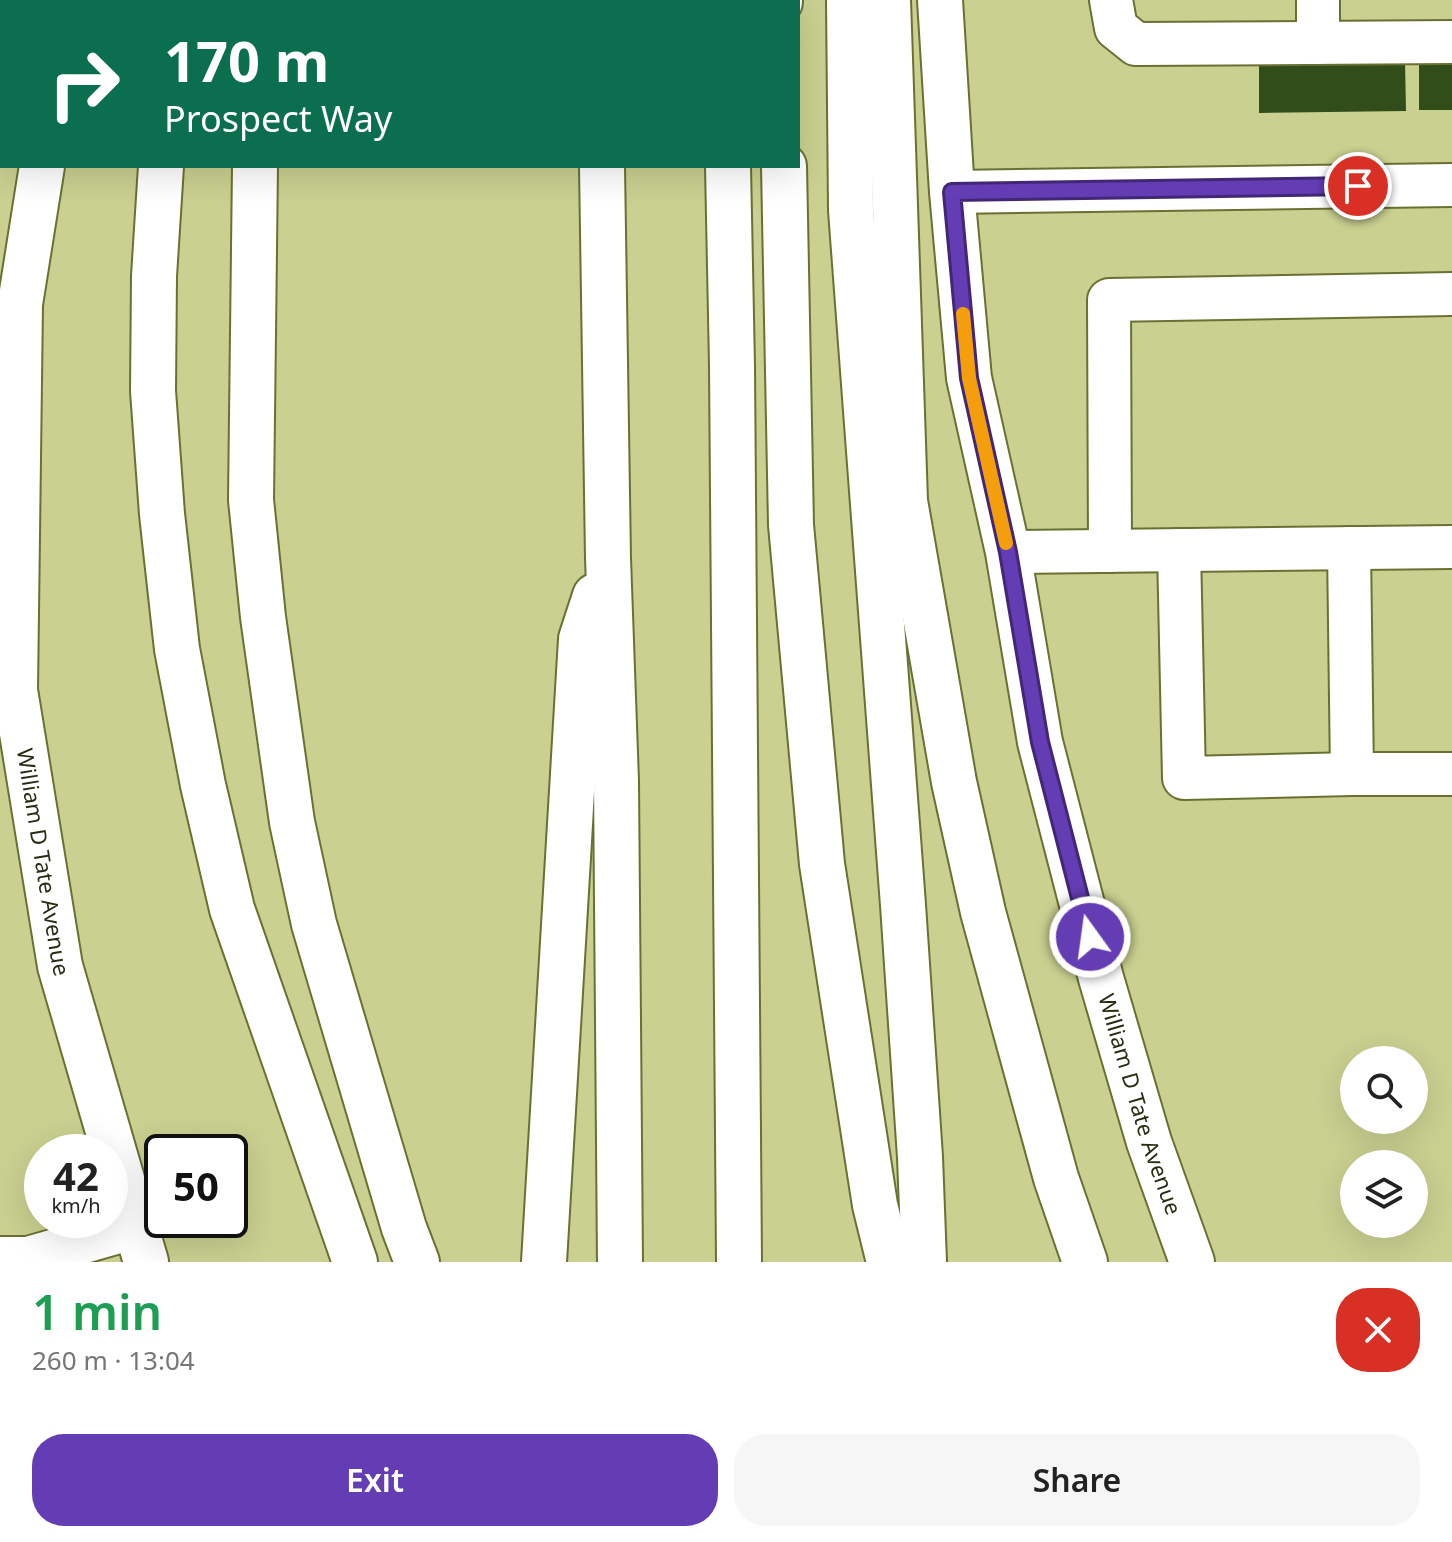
<!DOCTYPE html>
<meta charset="utf-8">
<style>
body{margin:0;font-family:"Noto Sans",sans-serif;background:#f6f6f6;color:#222;height:100vh;display:flex;flex-direction:column;font-size:30px;white-space:nowrap}
*{box-sizing:border-box;margin:0}
p{font-size:26px;color:#767676}
.icon{flex:none;width:44px;height:44px;fill:none;stroke:currentColor;stroke-width:2;stroke-linecap:round;stroke-linejoin:round}
.map{position:relative;height:1262px;overflow:hidden}
.drawer{display:flex;flex-direction:column;background:#fff;flex:1}
.drawer>*{flex:none}
.hud{position:absolute;left:0px;top:0px;width:800px;height:168px;box-shadow:0 8px 32px #0002;background:#0b6e4f;color:#fff;overflow:hidden}
.tools{position:absolute;left:1340px;top:1046px;display:grid;gap:16px}
.tools a{display:grid;place-items:center;width:88px;height:88px;border-radius:50%;background:#fff;box-shadow:0 8px 32px #0002;font-size:40px}
.speed{position:absolute;left:24px;top:1134px;display:flex;gap:16px;font-size:40px;font-weight:700;text-align:center}
.speed>*{display:grid;place-content:center;width:104px;height:104px;border-radius:50%;background:#fff;box-shadow:0 8px 32px #0002;line-height:1}
.speed small{font-size:20px;font-weight:400}
.speed .limit{border:4px solid #111;border-radius:12px;background:#fff;color:#111}
.pin{position:absolute;display:grid;place-items:center;width:68px;height:68px;color:#fff;margin:-34px;border:4px solid #fff;border-radius:50%;box-shadow:0 2px 8px #0007}
.me{position:absolute;width:88px;margin:-44px;rotate:346deg;stroke-linejoin:round;filter:drop-shadow(0 0 6px #0008)}
.turn{display:flex;align-items:center;gap:28px;height:168px;padding:0 32px;font-size:36px}
.turn .icon{width:104px;height:104px;stroke-width:2.5}
.turn b{display:block;font-size:56px;line-height:68px}
.round{display:grid;place-items:center;flex:none;width:84px;height:84px;border-radius:32px;background:#f6f6f6}
.headline{display:flex;align-items:center;justify-content:space-between;height:136px;padding:0 32px}
h1{font-size:48px;font-weight:600;line-height:60px;color:#1e9e55}
.cta{display:flex;gap:16px;margin-top:auto;padding:16px 32px}
.cta a{flex:1;height:92px;border-radius:32px;background:#643cb4;color:#fff;font-size:32px;font-weight:600;line-height:92px;text-align:center}
.cta a+a{background:#f6f6f6;color:#222}
.map>svg:first-child{display:block}
.building{fill:#304d1a}
.lines{fill:none;stroke-linecap:round;stroke-linejoin:round}
.minor-casing{stroke:#6a7032;stroke-width:46}
.major-casing{stroke:#6a7032;stroke-width:48}
.highway-casing{stroke:#6a7032;stroke-width:48}
.minor{stroke:#fff;stroke-width:42}
.major{stroke:#fff;stroke-width:44}
.highway{stroke:#fff;stroke-width:44}
.route-casing{stroke:#412775;stroke-width:20}
.route{stroke:#643cb4;stroke-width:14}
.slow{stroke:#f59e0b;stroke-width:14}
.labels{text-anchor:middle;stroke-width:8;stroke-linejoin:round;paint-order:stroke}
.street-label{font-size:22px;fill:#292b12;stroke:#c9d090}
</style>
<div class="map">
<svg width="1452" height="1262" viewBox="0 0 1452 1262">
<rect width="100%" height="100%" fill="#c9d090"/>
<!-- building -->
<g class="building">
<path d="M1405 61 1406 111 1259 113V64Z"/>
<rect x="1419" y="61" width="33" height="49"/>
</g>
<g class="lines">
<!-- minor casing -->
<g class="minor-casing">
<g id="minor">
<path d="M1111 0 1116 28 1136 44 1452 42"/>
<path d="M1318 43V0"/>
<path d="M0 139H2"/>
<path d="M952 192 1452 185"/>
<path d="M1349 548 1352 774H1452"/>
<path d="M1179 550 1184 778 1352 774"/>
<path d="M1110 551 1109 300 1452 294"/>
<path d="M1008 552 1452 547"/>
<path d="M0 1258H28L136 1227"/>
</g>
</g>
<!-- major casing -->
<g class="major-casing">
<g id="major">
<path id="s1" d="M940 0 952 192 969 378 1008 552 1040 742 1101 978 1149 1142 1192 1262"/>
<path d="M76 2V0"/>
<path id="s2" d="M42 166 20 304 15 690 60 966 146 1262"/>
</g>
</g>
<!-- highway casing -->
<g class="highway-casing">
<g id="highway">
<path d="M599 0V2"/>
<path d="M725 0V2"/>
<path d="M780 0V2"/>
<path d="M849 0 851 210 903 905 920 1157 924 1262"/>
<path d="M888 0 905 501 954 782 983 912 1056 1178 1085 1262"/>
<path d="M181 2V0"/>
<path d="M273 2V0"/>
<path d="M161 166 154 276 153 391 162 514 177 649 203 785 232 909 355 1262"/>
<path d="M255 166 251 500 263 617 292 822 314 924 404 1228 417 1262"/>
<path d="M602 166 608 558 616 781 620 1262"/>
<path d="M728 166 732 366 739 1262"/>
<path d="M784 166 791 525 822 864 875 1205 889 1262"/>
<path d="M544 1262 581 639 595 596"/>
</g>
</g>
<!-- minor -->
<use href="#minor" class="minor"/>
<!-- major -->
<use href="#major" class="major"/>
<!-- highway -->
<use href="#highway" class="highway"/>
</g>
<g class="lines">
<!-- route casing -->
<g class="route-casing">
<path id="route" d="M1090 937 1040 742 1008 552 969 378 952 192 1358 186"/>
</g>
<!-- route -->
<use href="#route" class="route"/>
<!-- slow -->
<path class="slow" d="M963 314 969 378 1006 543"/>
</g>
<g class="labels">
<!-- street labels -->
<g class="street-label">
<text dy="8" stroke="none"><textPath href="#s2" startOffset="700">William D Tate Avenue</textPath></text>
<text dy="8" stroke="none"><textPath href="#s1" startOffset="1126">William D Tate Avenue</textPath></text>
</g>
</g>
</svg>
<div class="tools">
<a><svg class="icon" aria-label="search" viewBox="0 0 24 24"><circle cx="10" cy="10" r="6"/><path d="M15 15l6 6"/></svg></a>
<a><svg class="icon" aria-label="layers" viewBox="0 0 24 24"><path d="M12 4l9 5-9 5-9-5zM3 14l9 5 9-5"/></svg></a>
</div>
<div class="speed"><div>42<small>km/h</small></div><div class="limit">50</div></div>
<div class="pin" style="left:1358px;top:186px;background:#d93025"><svg class="icon" aria-label="arrive" viewBox="0 0 24 24"><path d="M6 21V4h12l-3 4 3 4H6"/></svg></div>
<svg class="me" style="left:1090px;top:937px" viewBox="-20 -20 40 40"><circle r="17" fill="#643cb4" stroke="#fff" stroke-width="3"/><path d="M0-11L8 9 0 5-8 9z" fill="#fff"/></svg>
<div class="hud">
<div class="turn"><svg class="icon" aria-label="right" viewBox="0 0 24 24"><path d="M7 20v-9h11M14 6l5 5-5 5"/></svg><div><b>170 m</b>Prospect Way</div></div>
</div>
</div>
<section class="drawer">
<div class="headline"><div><h1>1 min</h1><p>260 m · 13:04</p></div><a class="round" style="background:#d93025;color:#fff"><svg class="icon" aria-label="close" viewBox="0 0 24 24"><path d="M6 6l12 12M18 6L6 18"/></svg></a></div>
<div class="cta"><a>Exit</a><a>Share</a></div>
</section>
